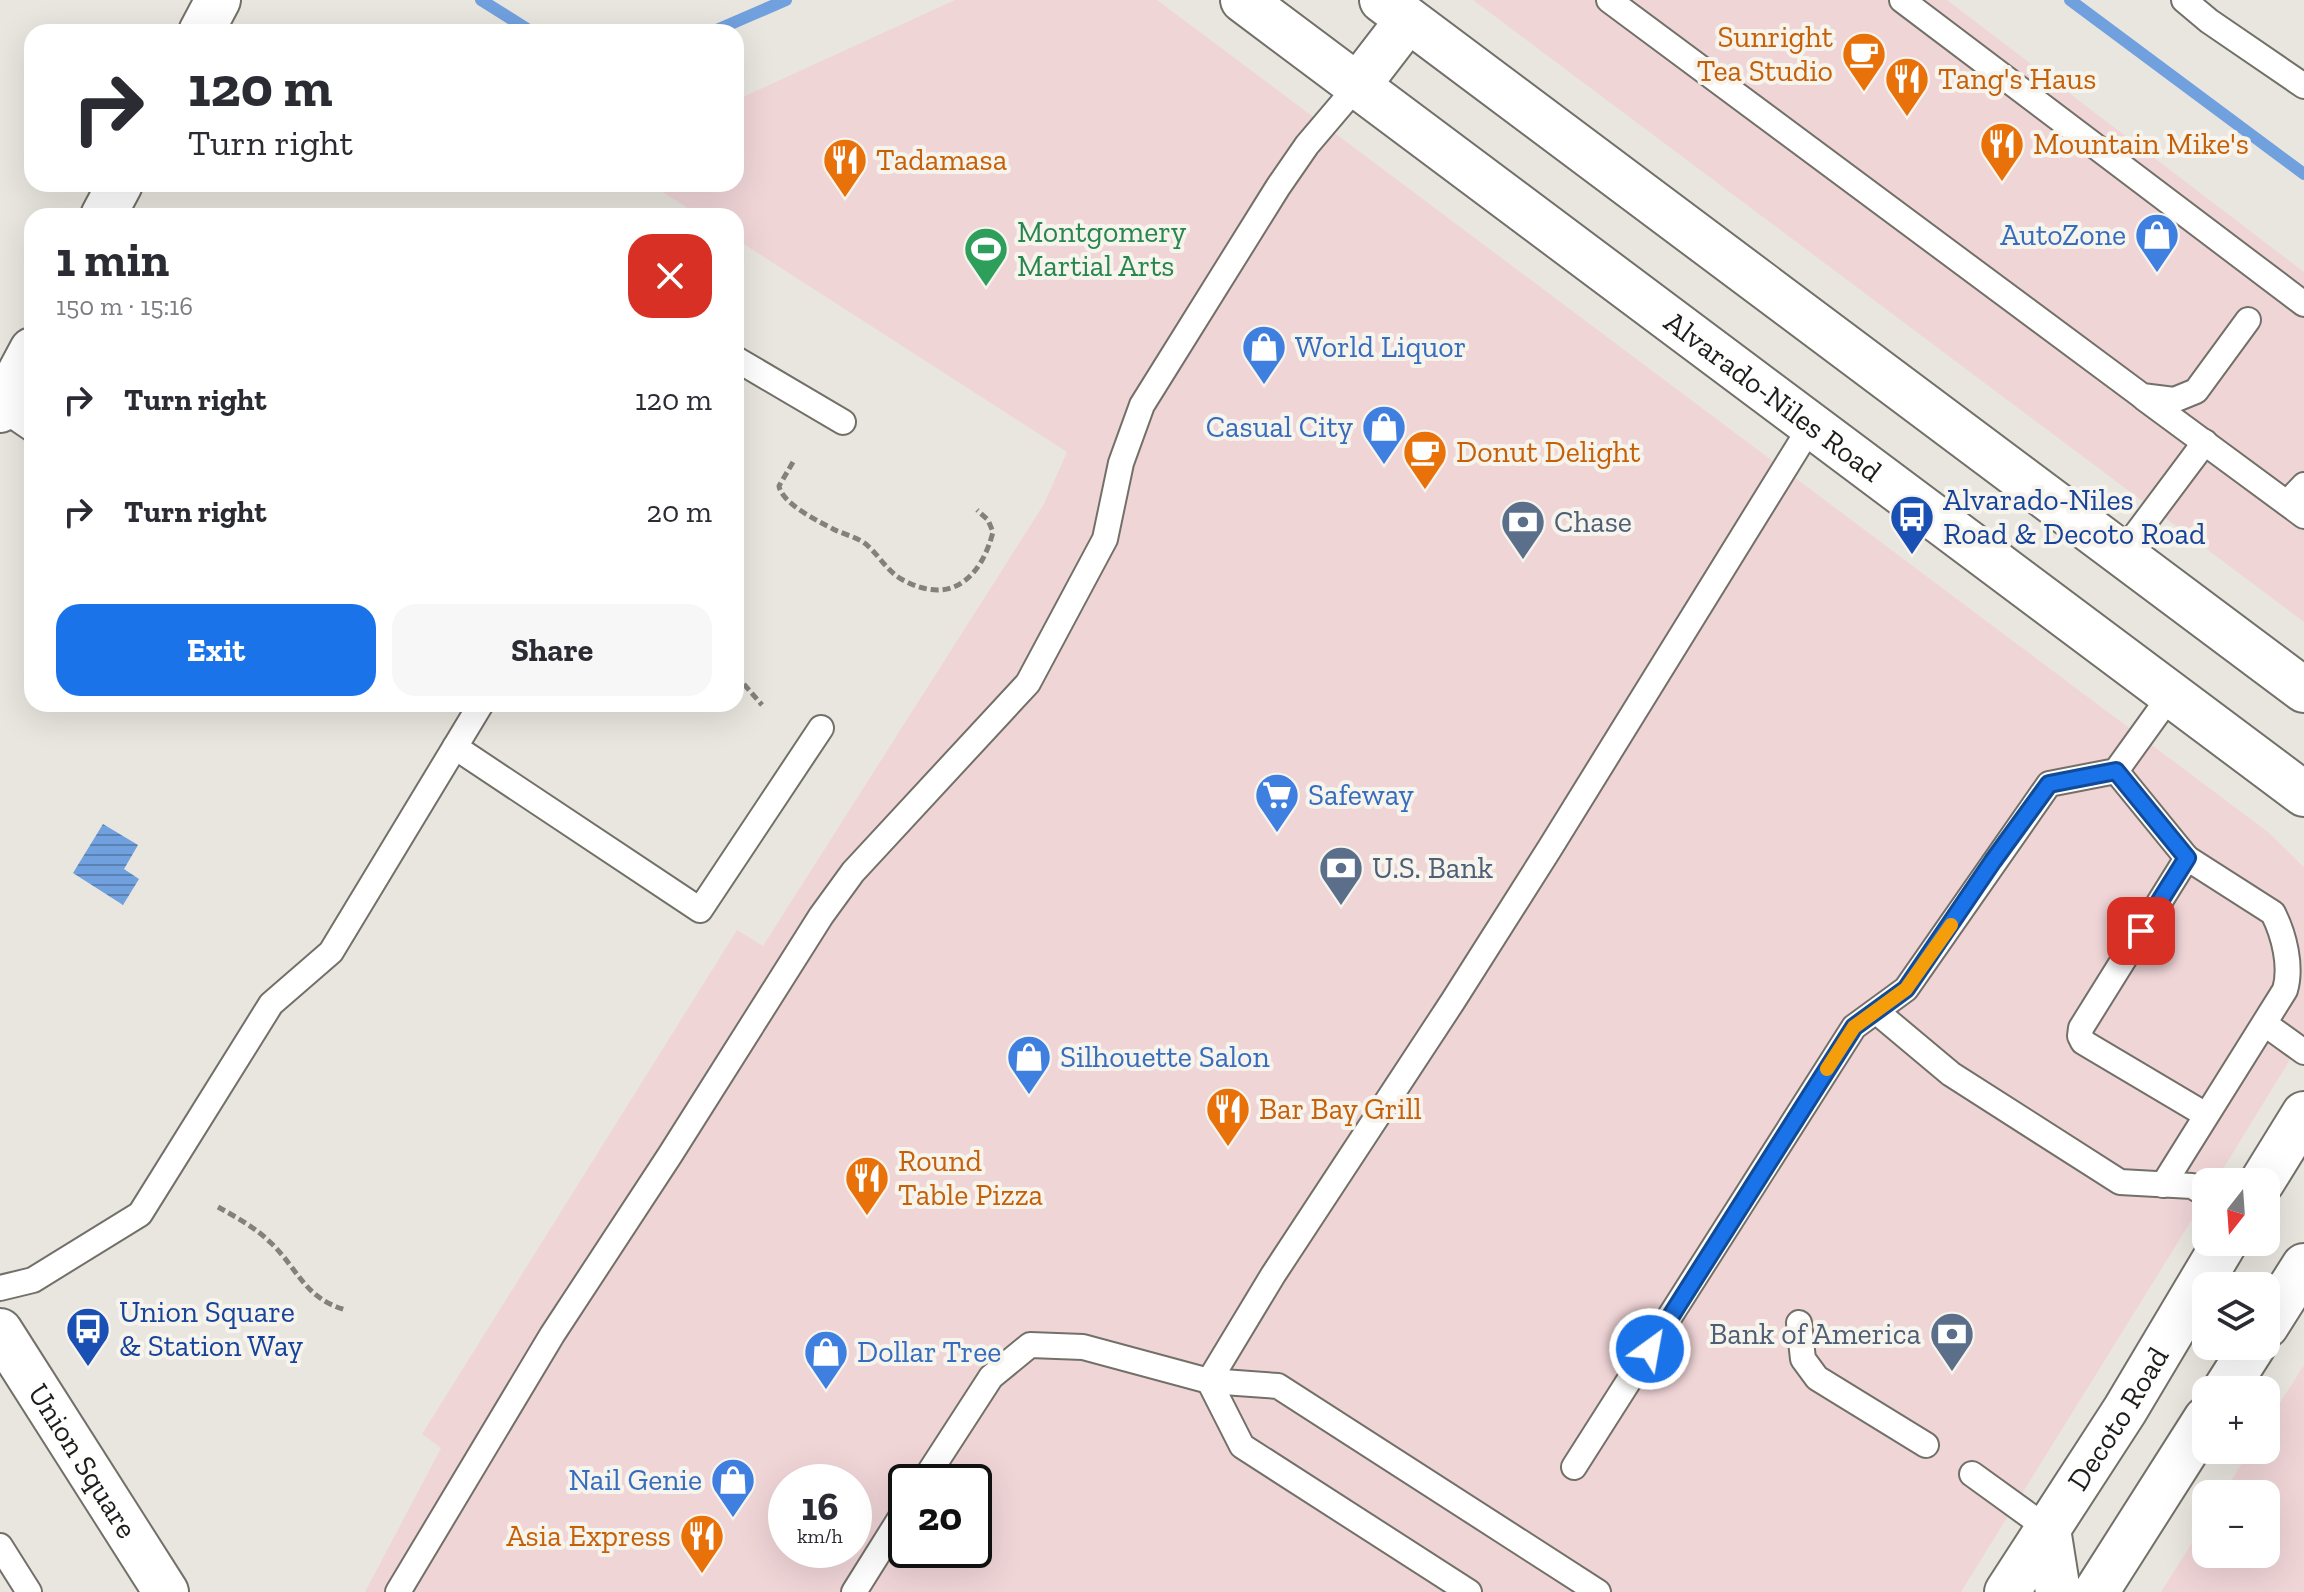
<!DOCTYPE html>
<meta charset="utf-8">
<style>
body{margin:0;font-family:"Zilla Slab",serif;background:#f7f7f7;color:#2b2b33;height:100vh;display:flex;flex-direction:column;font-size:30px;white-space:nowrap}
*{box-sizing:border-box;margin:0}
p{font-size:26px;color:#7c7c81}
.icon{flex:none;width:44px;height:44px;fill:none;stroke:currentColor;stroke-width:2;stroke-linecap:round;stroke-linejoin:round}
.map{position:relative;flex:1;overflow:hidden}
.side{position:absolute;left:24px;top:208px;width:720px;height:504px;display:flex;flex-direction:column;background:#fff;border-radius:24px;box-shadow:0 8px 32px #0002}
.side>*{flex:none}
.hud{position:absolute;left:24px;top:24px;width:720px;height:168px;border-radius:24px;box-shadow:0 8px 32px #0002;background:#fff;color:#2b2b33;overflow:hidden}
.needle{width:52px;rotate:197deg}
.controls{position:absolute;left:2192px;top:1168px;display:grid;gap:16px}
.controls a{display:grid;place-items:center;width:88px;height:88px;border-radius:16px;background:#fff;box-shadow:0 8px 32px #0002;font-size:40px}
.speed{position:absolute;left:768px;top:1464px;display:flex;gap:16px;font-size:40px;font-weight:700;text-align:center}
.speed>*{display:grid;place-content:center;width:104px;height:104px;border-radius:50%;background:#fff;box-shadow:0 8px 32px #0002;line-height:1}
.speed small{font-size:20px;font-weight:400}
.speed .limit{border:4px solid #111;border-radius:12px;background:#fff;color:#111}
.pin{position:absolute;display:grid;place-items:center;width:68px;height:68px;color:#fff;margin:-34px;border-radius:16px;box-shadow:0 4px 12px #0006}
.me{position:absolute;width:88px;margin:-44px;rotate:32deg;stroke-linejoin:round;filter:drop-shadow(0 0 6px #0008)}
.turn{display:flex;align-items:center;gap:28px;height:168px;padding:0 32px;font-size:36px}
.turn .icon{width:104px;height:104px;stroke-width:2.5}
.turn b{display:block;font-size:56px;line-height:68px}
.round{display:grid;place-items:center;flex:none;width:84px;height:84px;border-radius:24px;background:#f7f7f7}
.headline{display:flex;align-items:center;justify-content:space-between;height:136px;padding:0 32px}
h1{font-size:48px;font-weight:700;line-height:60px}
.action{display:flex;gap:16px;margin-top:auto;padding:16px 32px}
.action a{flex:1;height:92px;border-radius:24px;background:#1a73e8;color:#fff;font-size:32px;font-weight:700;line-height:92px;text-align:center}
.action a+a{background:#f7f7f7;color:#2b2b33}
ul{padding:0;list-style:none}
li{display:flex;align-items:center;gap:24px;height:112px;padding:0 32px}
li div{flex:1}
li b{display:block;font-size:30px}
li em{font-style:normal}
.map>svg:first-child{display:block}
.commercial{fill:#f0d5d7;fill-rule:evenodd}
.water{fill:url(#water-rules)}
.lines{fill:none;stroke-linecap:round;stroke-linejoin:round}
.stream{stroke:#70a0de;stroke-width:12}
.service-casing{stroke:#727069;stroke-width:28}
.tertiary-casing{stroke:#727069;stroke-width:48}
.secondary-casing{stroke:#727069;stroke-width:48}
.primary-casing{stroke:#727069;stroke-width:48}
.path{stroke:#83817c;stroke-width:5;stroke-dasharray:8 4;stroke-linecap:butt}
.service{stroke:#fff;stroke-width:24}
.tertiary{stroke:#fff;stroke-width:44}
.secondary{stroke:#fff;stroke-width:44}
.primary{stroke:#fff;stroke-width:44}
.route-casing{stroke:#114b97;stroke-width:20}
.route{stroke:#1a73e8;stroke-width:14}
.slow{stroke:#f59e0b;stroke-width:14}
.labels{text-anchor:middle;stroke-width:8;stroke-linejoin:round;paint-order:stroke}
.food-label{font-size:30px;fill:#c56008;stroke:#f6f4ec;text-anchor:start}
.leisure-label{font-size:30px;fill:#27864d;stroke:#f6f4ec;text-anchor:start}
.shop-label{font-size:30px;fill:#366cbe;stroke:#f6f4ec;text-anchor:start}
.street-label{font-size:30px;fill:#1e1d1b;stroke:#f6f4ec}
.transit-label{font-size:30px;fill:#164399;stroke:#f6f4ec;text-anchor:start}
.service-label{font-size:30px;fill:#4e5e75;stroke:#f6f4ec;text-anchor:start}
</style>
<div class="map">
<svg width="2304" height="1592" viewBox="0 0 2304 1592">
<defs>
<pattern id="water-rules" width="6" height="5" patternUnits="userSpaceOnUse" patternTransform="scale(2)"><rect width="6" height="5" fill="#70a0de"/><path d="M0 2.5h6" fill="none" stroke="#5b82b3"/></pattern>
</defs>
<rect width="100%" height="100%" fill="#e9e6df"/>
<!-- commercial -->
<g class="commercial">
<path d="M955 0H1157L2268 832 2304 867V1037L2215 1182H2206V1197L1961 1592H365L441 1448 422 1434 737 930 763 946 1044 504 1067 452 736 239V216H700L650 184H736V100ZM786 1482H854V1550H786ZM906 1482H974V1550H906Z"/>
<path d="M1473 0H1947L2304 272V622Z"/>
<path d="M2304 1365V1592H2161L2206 1521V1554H2266V1494H2223L2250 1450H2266V1425Z"/>
</g>
<!-- water -->
<path class="water" d="M103 824 138 845 124 869 139 879 123 905 73 873Z"/>
<g class="lines">
<!-- stream -->
<g class="stream">
<path d="M481 0 532 32"/>
<path d="M2070 0 2304 174"/>
<path d="M712 32 786 0"/>
</g>
<!-- service casing -->
<g class="service-casing">
<g id="service">
<path d="M1609 0 2142 396 2174 400 2196 391 2248 320"/>
<path d="M1902 0 2304 304"/>
<path d="M2184 0 2209 21 2304 86"/>
<path d="M736 359 843 422"/>
<path d="M2144 398 2304 516"/>
<path d="M1 408 32 429"/>
<path d="M2287 503 2304 485"/>
<path d="M2122 553 2205 442"/>
<path d="M455 747 700 910 821 728"/>
<path d="M2116 771 2187 858 2273 913C2284 935 2292 966 2285 990L2163 1185"/>
<path d="M2187 858 2081 1028 2080 1036 2083 1042 2206 1115"/>
<path d="M1877 1012 1951 1074 2120 1182 2192 1186 2206 1194"/>
<path d="M2265 1024 2304 1052"/>
<path d="M0 1288 33 1280 140 1214 271 1004 331 952 481 704"/>
<path d="M1799 1323 1803 1359 1817 1378 1926 1445"/>
<path d="M1209 1381 1273 1275 1453 1001 1550 848 1811 426"/>
<path d="M1209 1381 1242 1446 1469 1592"/>
<path d="M1574 1467 1854 1027 1906 989 2049 784 2116 771 2170 696"/>
<path d="M1972 1474 2048 1529"/>
<path d="M923 1482 991 1377 1030 1345 1083 1347 1209 1381 1278 1386 1598 1592"/>
<path d="M0 1546 29 1592"/>
<path d="M398 1592 552 1335 670 1155 821 916 853 872 1028 683 1105 539 1121 463 1142 405 1278 187 1307 145 1358 85"/>
<path d="M854 1592 906 1509"/>
</g>
</g>
<!-- tertiary casing -->
<g class="tertiary-casing">
<g id="tertiary">
<path d="M201 32 218 0"/>
<path d="M103 216 120 184"/>
<path d="M0 410 32 350"/>
<path id="s1" d="M0 1331 166 1592"/>
</g>
</g>
<!-- secondary casing -->
<g class="secondary-casing">
<g id="secondary">
<path id="s2" d="M1243 0 2304 794"/>
<path d="M1382 0 2304 690"/>
<path d="M1358 85 1408 20"/>
</g>
</g>
<!-- primary casing -->
<g class="primary-casing">
<g id="primary">
<path d="M2262 1182 2304 1114"/>
<path d="M2266 1326 2304 1266"/>
<path d="M2225 1390 2253 1346"/>
<path d="M2048 1529 2058 1592"/>
<path id="s3" d="M2007 1592 2125 1410 2225 1242"/>
<path d="M2096 1592 2206 1419"/>
</g>
</g>
<!-- path -->
<g class="path">
<path d="M293 216 295 212"/>
<path d="M793 462 779 486C782 504 820 522 835 530 846 535 860 538 868 546 880 557 888 572 903 580 951 606 981 578 993 532L988 520 977 510"/>
<path d="M736 675 762 705"/>
<path d="M218 1207C236 1217 256 1228 271 1243 299 1270 304 1298 346 1310"/>
</g>
<!-- service -->
<use href="#service" class="service"/>
<!-- tertiary -->
<use href="#tertiary" class="tertiary"/>
<!-- secondary -->
<use href="#secondary" class="secondary"/>
<!-- primary -->
<use href="#primary" class="primary"/>
</g>
<g class="lines">
<!-- route casing -->
<g class="route-casing">
<path id="route" d="M1650 1349 1854 1027 1906 989 1993 861 2049 784 2116 771 2187 858 2141 931"/>
</g>
<!-- route -->
<use href="#route" class="route"/>
<!-- slow -->
<path class="slow" d="M1827 1069 1854 1027 1906 989 1951 925"/>
</g>
<!-- icons -->
<defs>
<g id="cafe-pin" transform="scale(2.3)"><path d="M0 17L-7.5 6A9.5 9.5 0 1 1 7.5 6Z" fill="#e8710a" stroke="#f6f4ec"/><path d="M-5.5-4.5H6V0H3Q3 3.5 0 3.5H-2.5Q-5.5 3.5-5.5 0ZM3-3.2v2h1.7v-2ZM-6 4.5H4V6H-6Z" fill="#fff"/></g>
<g id="restaurant-pin" transform="scale(2.3)"><path d="M0 17L-7.5 6A9.5 9.5 0 1 1 7.5 6Z" fill="#e8710a" stroke="#f6f4ec"/><path d="M-5-6h1v4h1v-4h1v4h1v-4h1v5L-1.5 .5V6h-2V.5L-5-1ZM5-6V6H3V1.5H1.5Q1.5-4 5-6Z" fill="#fff"/></g>
<g id="shop-pin" transform="scale(2.3)"><path d="M0 17L-7.5 6A9.5 9.5 0 1 1 7.5 6Z" fill="#3f7fe0" stroke="#f6f4ec"/><path d="M-5-2.5h2.3a2.7 3.5 0 0 1 5.4 0H5L5.5 6h-11ZM-1.5-2.5h3a1.5 2.3 0 0 0-3 0Z" fill="#fff"/></g>
<g id="stadium-pin" transform="scale(2.3)"><path d="M0 17L-7.5 6A9.5 9.5 0 1 1 7.5 6Z" fill="#2e9e5b" stroke="#f6f4ec"/><path d="M0-5a6.5 5 0 1 0 0 10a6.5 5 0 1 0 0-10ZM-3.5-1.8h7v3.6h-7Z" fill="#fff"/></g>
<g id="bus-pin" transform="scale(2.3)"><path d="M0 17L-7.5 6A9.5 9.5 0 1 1 7.5 6Z" fill="#1a4fb4" stroke="#f6f4ec"/><path d="M-5-6H5V4H4V6H2V4H-2V6H-4V4H-5ZM-3.5-4V0h7V-4ZM-3.5 1.2v1.5H-2V1.2ZM2 1.2v1.5H3.5V1.2Z" fill="#fff"/></g>
<g id="bank-pin" transform="scale(2.3)"><path d="M0 17L-7.5 6A9.5 9.5 0 1 1 7.5 6Z" fill="#5c6f8a" stroke="#f6f4ec"/><path d="M-6-4H6V4H-6ZM0-2.3a2.3 2.3 0 1 0 0 4.6a2.3 2.3 0 1 0 0-4.6Z" fill="#fff"/></g>
<g id="supermarket-pin" transform="scale(2.3)"><path d="M0 17L-7.5 6A9.5 9.5 0 1 1 7.5 6Z" fill="#3f7fe0" stroke="#f6f4ec"/><path d="M-6-5.5h2.5l.6 2H6L4.5 2H-2.5L-4.4-4H-6ZM-1.5 3.2a1.3 1.3 0 1 0 .1 0ZM3 3.2a1.3 1.3 0 1 0 .1 0Z" fill="#fff"/></g>
</defs>
<g fill-rule="evenodd">
<use href="#cafe-pin" x="1864" y="54"/>
<use href="#restaurant-pin" x="1907" y="79"/>
<use href="#restaurant-pin" x="2002" y="144"/>
<use href="#restaurant-pin" x="845" y="160"/>
<use href="#shop-pin" x="2157" y="235"/>
<use href="#stadium-pin" x="986" y="249"/>
<use href="#shop-pin" x="1264" y="347"/>
<use href="#shop-pin" x="1384" y="427"/>
<use href="#cafe-pin" x="1425" y="452"/>
<use href="#bus-pin" x="1912" y="517"/>
<use href="#bank-pin" x="1523" y="522"/>
<use href="#supermarket-pin" x="1277" y="795"/>
<use href="#bank-pin" x="1341" y="868"/>
<use href="#shop-pin" x="1029" y="1057"/>
<use href="#restaurant-pin" x="1228" y="1109"/>
<use href="#restaurant-pin" x="867" y="1178"/>
<use href="#bus-pin" x="88" y="1329"/>
<use href="#bank-pin" x="1952" y="1334"/>
<use href="#shop-pin" x="826" y="1352"/>
<use href="#shop-pin" x="733" y="1480"/>
<use href="#restaurant-pin" x="702" y="1536"/>
</g>
<g class="labels">
<!-- food labels -->
<g class="food-label">
<text x="1833" y="47" text-anchor="end">Sunright<tspan x="1833" dy="34">Tea Studio</tspan></text>
<text x="1938" y="89">Tang's Haus</text>
<text x="2033" y="154">Mountain Mike's</text>
<text x="876" y="170">Tadamasa</text>
<text x="1456" y="462">Donut Delight</text>
<text x="1259" y="1119">Bar Bay Grill</text>
<text x="898" y="1171">Round<tspan x="898" dy="34">Table Pizza</tspan></text>
<text x="671" y="1546" text-anchor="end">Asia Express</text>
</g>
<!-- leisure labels -->
<g class="leisure-label">
<text x="1017" y="242">Montgomery<tspan x="1017" dy="34">Martial Arts</tspan></text>
</g>
<!-- shop labels -->
<g class="shop-label">
<text x="2126" y="245" text-anchor="end">AutoZone</text>
<text x="1295" y="357">World Liquor</text>
<text x="1353" y="437" text-anchor="end">Casual City</text>
<text x="1308" y="805">Safeway</text>
<text x="1060" y="1067">Silhouette Salon</text>
<text x="857" y="1362">Dollar Tree</text>
<text x="702" y="1490" text-anchor="end">Nail Genie</text>
</g>
<!-- street labels -->
<g class="street-label">
<text dy="10" stroke="none"><textPath href="#s2" startOffset="662">Alvarado-Niles Road</textPath></text>
<text dy="10" stroke="none"><textPath href="#s3" startOffset="206">Decoto Road</textPath></text>
<text dy="10" stroke="none"><textPath href="#s1" startOffset="154">Union Square</textPath></text>
</g>
<!-- transit labels -->
<g class="transit-label">
<text x="1943" y="510">Alvarado-Niles<tspan x="1943" dy="34">Road &amp; Decoto Road</tspan></text>
<text x="119" y="1322">Union Square<tspan x="119" dy="34">&amp; Station Way</tspan></text>
</g>
<!-- service labels -->
<g class="service-label">
<text x="1554" y="532">Chase</text>
<text x="1372" y="878">U.S. Bank</text>
<text x="1921" y="1344" text-anchor="end">Bank of America</text>
</g>
</g>
</svg>
<div class="controls">
<a><svg class="needle" viewBox="-14 -14 28 28"><path d="M0-13l5 13h-10z" fill="#e53935"/><path d="M0 13l5-13h-10z" fill="#7c7c81"/></svg></a>
<a><svg class="icon" aria-label="layers" viewBox="0 0 24 24"><path d="M12 4l9 5-9 5-9-5zM3 14l9 5 9-5"/></svg></a>
<a>+</a>
<a>−</a>
</div>
<div class="speed"><div>16<small>km/h</small></div><div class="limit">20</div></div>
<div class="pin" style="left:2141px;top:931px;background:#d93025"><svg class="icon" aria-label="arrive" viewBox="0 0 24 24"><path d="M6 21V4h12l-3 4 3 4H6"/></svg></div>
<svg class="me" style="left:1650px;top:1349px" viewBox="-20 -20 40 40"><circle r="17" fill="#1a73e8" stroke="#fff" stroke-width="3"/><path d="M0-11L8 9 0 5-8 9z" fill="#fff"/></svg>
<div class="hud">
<div class="turn"><svg class="icon" aria-label="right" viewBox="0 0 24 24"><path d="M7 20v-9h11M14 6l5 5-5 5"/></svg><div><b>120 m</b>Turn right</div></div>
</div>
<section class="side">
<div class="headline"><div><h1>1 min</h1><p>150 m · 15:16</p></div><a class="round" style="background:#d93025;color:#fff"><svg class="icon" aria-label="close" viewBox="0 0 24 24"><path d="M6 6l12 12M18 6L6 18"/></svg></a></div>
<ul>
<li><svg class="icon" aria-label="right" viewBox="0 0 24 24"><path d="M7 20v-9h11M14 6l5 5-5 5"/></svg><div><b>Turn right</b></div><em>120 m</em></li>
<li><svg class="icon" aria-label="right" viewBox="0 0 24 24"><path d="M7 20v-9h11M14 6l5 5-5 5"/></svg><div><b>Turn right</b></div><em>20 m</em></li>
</ul>
<div class="action"><a>Exit</a><a>Share</a></div>
</section>
</div>
